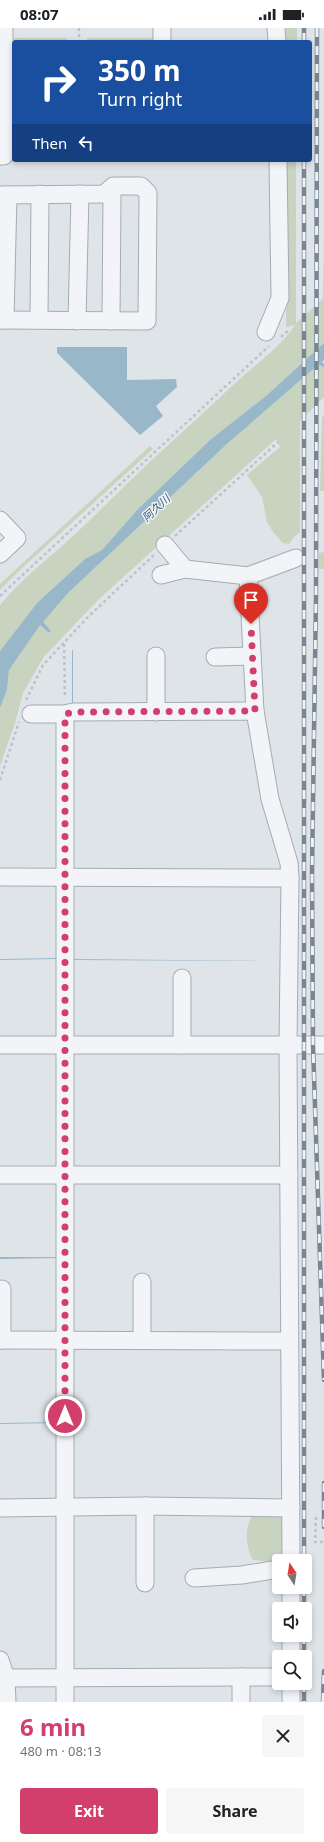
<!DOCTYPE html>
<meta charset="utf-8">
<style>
body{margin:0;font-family:"Noto Sans","Noto Sans JP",sans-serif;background:#f6f6f6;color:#202124;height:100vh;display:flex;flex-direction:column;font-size:15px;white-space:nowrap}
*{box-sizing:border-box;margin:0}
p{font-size:13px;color:#757577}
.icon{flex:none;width:22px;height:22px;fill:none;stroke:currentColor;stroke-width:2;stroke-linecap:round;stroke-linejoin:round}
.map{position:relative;height:1674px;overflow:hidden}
.drawer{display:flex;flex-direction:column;background:#fff;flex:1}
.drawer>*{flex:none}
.guide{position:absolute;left:12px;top:12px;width:300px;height:122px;border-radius:4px;box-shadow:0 2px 6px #0003;background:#1a4fa0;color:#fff;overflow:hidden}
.needle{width:26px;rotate:348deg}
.fabs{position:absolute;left:272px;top:1526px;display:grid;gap:8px}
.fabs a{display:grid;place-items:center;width:40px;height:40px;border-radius:4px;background:#fff;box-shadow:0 2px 6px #0003;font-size:20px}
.pin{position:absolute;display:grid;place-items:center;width:34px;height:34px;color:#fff;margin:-41px -17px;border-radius:50% 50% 50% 0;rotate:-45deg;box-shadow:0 0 4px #0007}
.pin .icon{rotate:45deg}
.me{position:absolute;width:44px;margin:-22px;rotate:0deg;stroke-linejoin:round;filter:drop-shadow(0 0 3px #0008)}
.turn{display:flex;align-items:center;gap:14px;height:84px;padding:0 20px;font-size:18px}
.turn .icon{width:52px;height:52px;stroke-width:2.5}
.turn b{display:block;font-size:28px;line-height:34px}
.then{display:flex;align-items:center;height:38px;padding:0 20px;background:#0003;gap:8px;font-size:15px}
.round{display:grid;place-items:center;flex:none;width:42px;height:42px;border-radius:4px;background:#f6f6f6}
.headline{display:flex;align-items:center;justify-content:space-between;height:68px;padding:0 20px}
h1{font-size:24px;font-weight:700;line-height:30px;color:#d33f6c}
.button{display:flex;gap:8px;margin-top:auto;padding:8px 20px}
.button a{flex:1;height:46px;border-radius:4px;background:#d33f6c;color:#fff;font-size:16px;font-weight:700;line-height:46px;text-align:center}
.button a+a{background:#f6f6f6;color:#202124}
.status{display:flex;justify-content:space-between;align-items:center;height:28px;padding:0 20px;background:#fff;direction:ltr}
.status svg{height:11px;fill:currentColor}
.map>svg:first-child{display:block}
.green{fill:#c8d3c0}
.water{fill:#98b8ca}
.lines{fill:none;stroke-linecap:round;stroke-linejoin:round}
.minor-casing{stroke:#a4acb3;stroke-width:19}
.path{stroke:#bdc2c8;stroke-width:2.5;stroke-dasharray:3 3;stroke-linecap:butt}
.minor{stroke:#f2f4f7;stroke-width:17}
.rail-casing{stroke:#788693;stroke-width:4.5}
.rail{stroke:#eff3f6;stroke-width:3;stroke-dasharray:9;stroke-linecap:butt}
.route{stroke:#d33f6c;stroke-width:7;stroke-dasharray:0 12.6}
.labels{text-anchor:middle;stroke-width:3;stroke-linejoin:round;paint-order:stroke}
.water-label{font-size:11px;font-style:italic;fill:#305a76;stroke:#eff3f6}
</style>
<div class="status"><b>08:07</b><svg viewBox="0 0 49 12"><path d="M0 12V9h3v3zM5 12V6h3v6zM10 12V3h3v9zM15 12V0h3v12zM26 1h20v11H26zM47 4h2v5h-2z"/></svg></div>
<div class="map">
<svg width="324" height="1674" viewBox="0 0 324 1674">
<rect width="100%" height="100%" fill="#dfe4e9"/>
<!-- green -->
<g class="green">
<rect x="286" y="0" width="11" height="14"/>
<path d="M14 10H67V14L14 15Z"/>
<path d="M87 10H154L155 14H87Z"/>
<path d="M287 132H296V295L323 271 324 205V315L266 368 210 412 137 482 102 522 85 531 37 575 0 623V577C23 550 45 533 71 510 99 484 126 456 154 430 180 406 207 382 232 358 253 338 280 320 295 297L286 299Z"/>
<path d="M319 336 324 340V369L300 393V504L294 509 289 516 283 515 273 504 267 494 262 469 247 447 280 419 276 411 98 572 43 630 23 665 15 695 0 738V680L7 662 9 642 36 601 40 597 49 605 51 603 42 594 68 565 228 415Z"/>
<path d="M324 388V463H320L322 389Z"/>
<path d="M150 418 153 421 21 541 0 562V556Z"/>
<path d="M324 524V541H319V525Z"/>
<path d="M286 1487V1531L279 1533 278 1535 253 1532C246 1520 244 1500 252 1488Z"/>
</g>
<!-- water -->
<g class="water">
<path d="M324 315V332L322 334 324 336V340L319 336 228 415 68 565 43 594 51 603 49 605 40 597 9 642 7 662 0 680V623L37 575 85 531 102 522 137 482 210 412 266 368Z"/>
<path d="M57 319H127V352L176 351 177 359 156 378 163 388 140 407 57 325Z"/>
<rect x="72" y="622" width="1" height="54"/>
<path d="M72 857H74V931L280 933 74 932V1005H72Z"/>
<path d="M57 930V931L0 932V931Z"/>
<path d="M73 1155H74V1304L72 1303Z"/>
<path d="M0 1229H58V1230L0 1231Z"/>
<path d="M59 1394V1395L0 1396V1395Z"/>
</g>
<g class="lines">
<!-- minor casing -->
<g class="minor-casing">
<g id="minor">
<path d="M276 0 277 14"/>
<path d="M162 14V0"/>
<path d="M0 128H4V0"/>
<path d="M104 166H112L111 293"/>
<path d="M0 167 104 166 113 158H141L148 165 147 293 0 292"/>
<path d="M5 292 8 167"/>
<path d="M39 292 40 166"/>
<path d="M77 293 80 166"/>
<path d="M266 304 280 270 278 132"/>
<path d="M0 492 17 510 0 526"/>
<path d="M165 517 185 541"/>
<path d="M161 547 185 541 248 548"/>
<path d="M156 628V684"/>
<path d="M215 629 252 628"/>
<path d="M255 683 248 548 296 530"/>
<path d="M31 686H65"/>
<path d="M0 849 290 850"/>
<path d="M182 950V1017"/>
<path d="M0 1017H324"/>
<path d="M0 1147H289"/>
<path d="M2 1261V1312"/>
<path d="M0 1312 289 1313"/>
<path d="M142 1312V1254"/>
<path d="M145 1478V1555"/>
<path d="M0 1480 145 1478 291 1480"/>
<path d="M194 1550 242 1547 279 1541"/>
<path d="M291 1559V1581"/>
<path d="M291 1607V1629"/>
<path d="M0 1632 6 1650 7 1674"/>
<path d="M0 1650 279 1649"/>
<path d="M291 1655V1674"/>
<path d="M65 1674V686L73 684 255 683 270 771 289 835 290 850 288 1017 291 1533"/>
<path d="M241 1674V1649"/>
</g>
</g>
<!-- path -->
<g class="path">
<path d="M79 0V14"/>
<path d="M281 309 290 301"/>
<path d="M175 508 278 414"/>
<path d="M0 568 269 318"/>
<path d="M64 616 65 670"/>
<path d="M26 672 43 637 88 589 155 526"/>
<path d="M0 752 19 694"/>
<path d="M316 1489 315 1514H324"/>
</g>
<!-- minor -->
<use href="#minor" class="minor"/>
<!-- rail casing -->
<g class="rail-casing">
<g id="rail">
<path d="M317 0 316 568 312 845 313 1017 324 1352"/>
<path d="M304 14V0"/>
<path d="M304 132V1533"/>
<path d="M324 1455V1499"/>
<path d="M304 1559V1581"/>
<path d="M304 1607V1629"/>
<path d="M304 1655V1674"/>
<path d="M323 1674 324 1643"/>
</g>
</g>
<!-- rail -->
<use href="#rail" class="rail"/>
</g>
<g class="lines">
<!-- route -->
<path class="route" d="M65 1388V686L73 684 255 683 251 596"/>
</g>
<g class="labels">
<!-- water labels -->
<g class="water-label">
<text transform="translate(156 480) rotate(-43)" y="4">阿久川</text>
</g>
</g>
</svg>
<div class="fabs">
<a><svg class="needle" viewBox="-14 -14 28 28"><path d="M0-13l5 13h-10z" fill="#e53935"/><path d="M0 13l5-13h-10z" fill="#757577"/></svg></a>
<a><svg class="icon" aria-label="sound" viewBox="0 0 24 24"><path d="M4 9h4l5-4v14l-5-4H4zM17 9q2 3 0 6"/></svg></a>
<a><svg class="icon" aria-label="search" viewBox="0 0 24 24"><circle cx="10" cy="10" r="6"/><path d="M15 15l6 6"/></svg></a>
</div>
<div class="pin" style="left:251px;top:596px;background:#d93025"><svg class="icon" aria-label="arrive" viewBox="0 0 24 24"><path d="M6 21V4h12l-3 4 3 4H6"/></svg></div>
<svg class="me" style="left:65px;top:1388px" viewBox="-20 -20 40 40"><circle r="17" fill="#d33f6c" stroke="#fff" stroke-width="3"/><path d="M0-11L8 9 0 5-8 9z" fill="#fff"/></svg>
<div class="guide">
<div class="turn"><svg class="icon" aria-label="right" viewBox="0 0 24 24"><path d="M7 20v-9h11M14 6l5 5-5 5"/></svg><div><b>350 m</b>Turn right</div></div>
<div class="then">Then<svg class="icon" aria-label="left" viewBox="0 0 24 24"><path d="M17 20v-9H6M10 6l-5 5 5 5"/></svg></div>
</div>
</div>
<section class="drawer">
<div class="headline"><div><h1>6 min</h1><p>480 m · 08:13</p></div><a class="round"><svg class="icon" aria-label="close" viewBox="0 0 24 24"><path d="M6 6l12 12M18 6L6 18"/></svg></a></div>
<div class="button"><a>Exit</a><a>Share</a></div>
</section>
